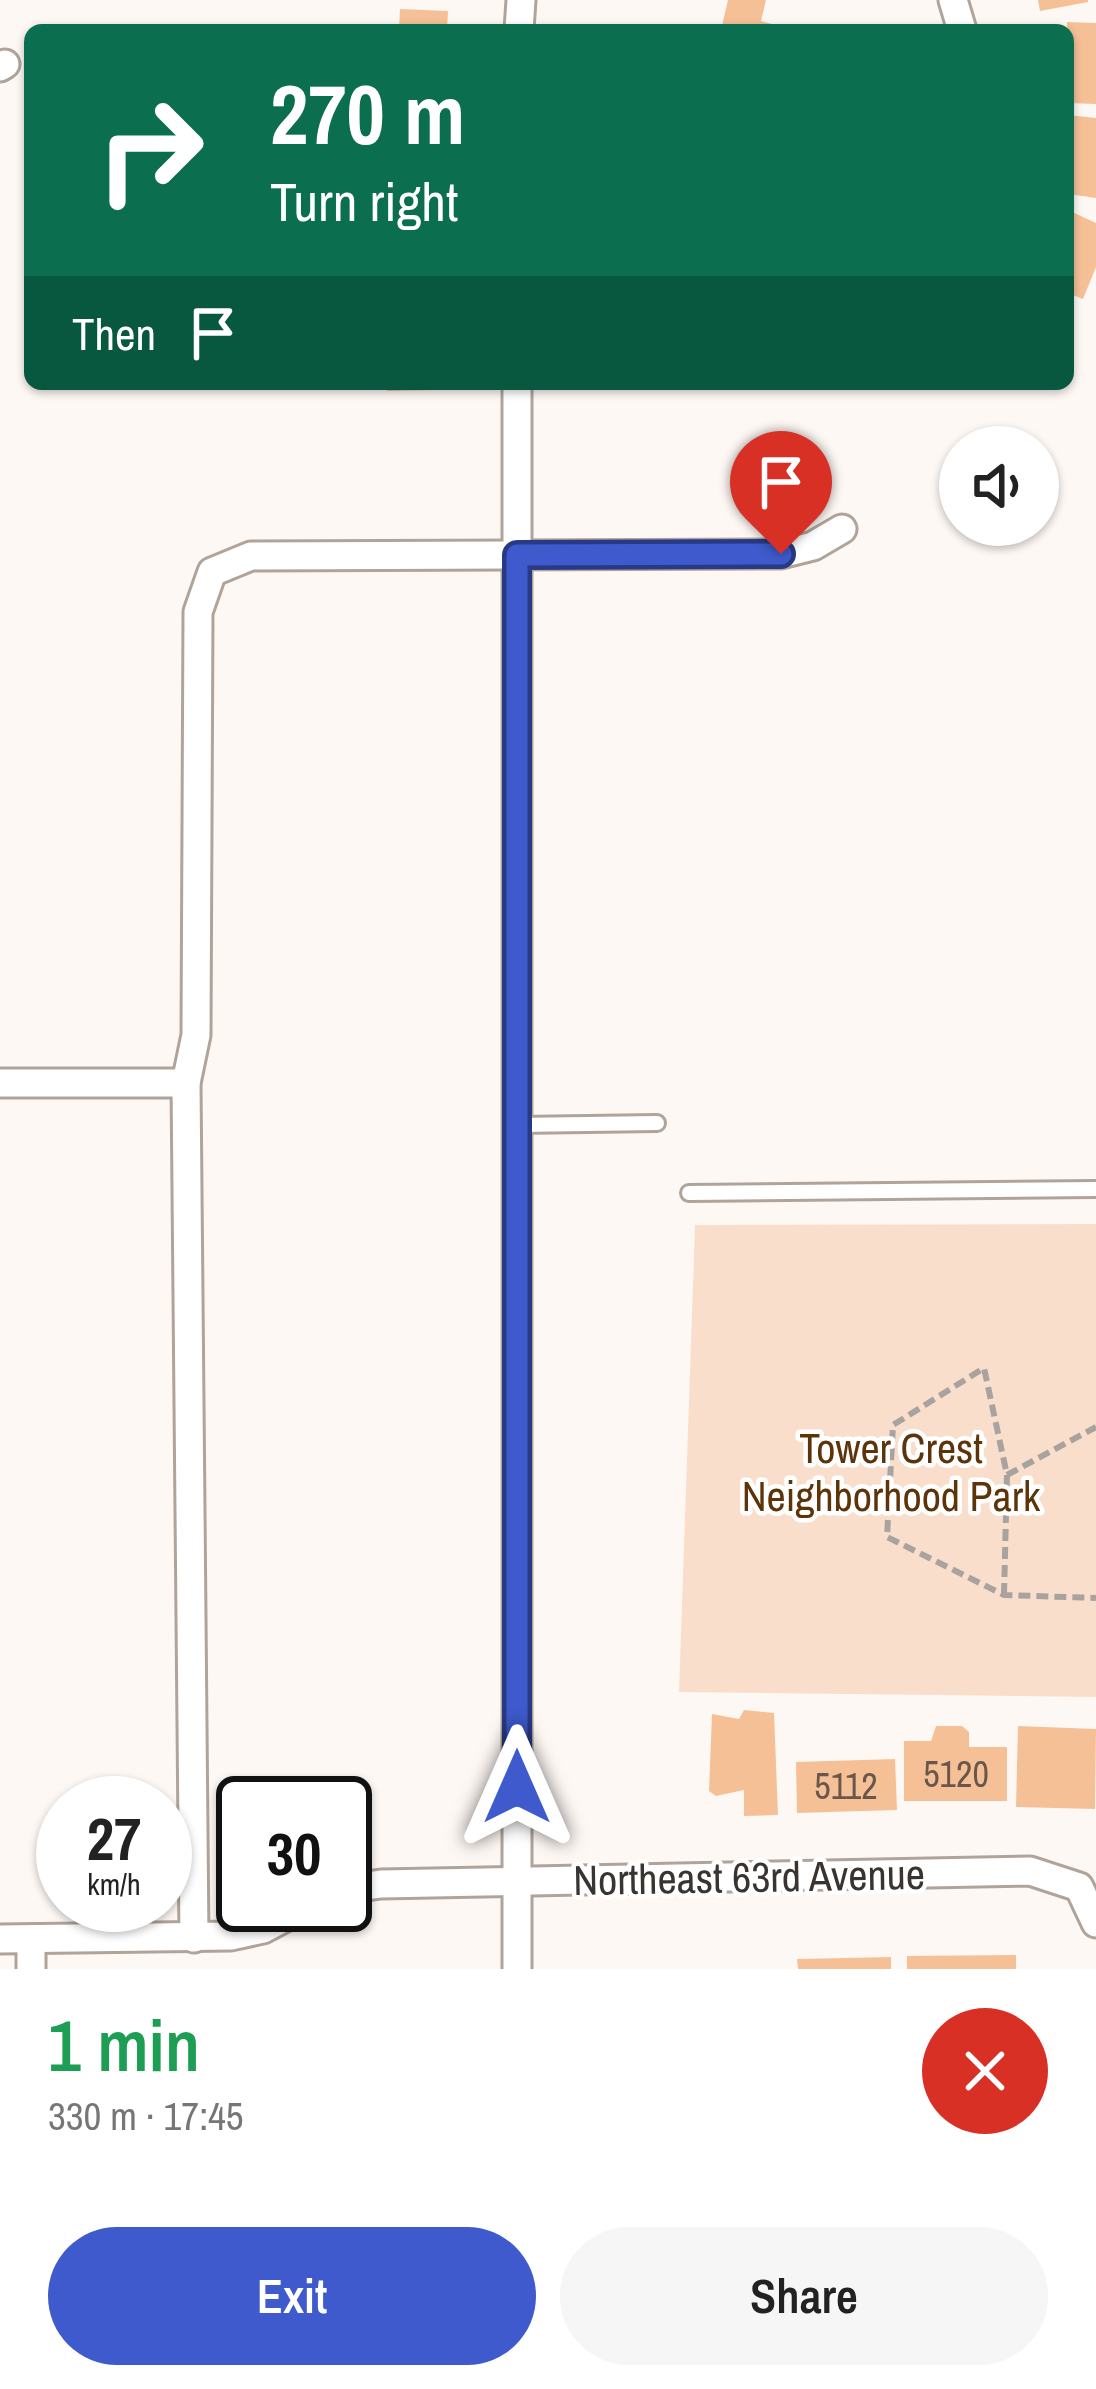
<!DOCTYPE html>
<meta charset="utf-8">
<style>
body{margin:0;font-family:"Archivo Narrow",sans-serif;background:#f6f6f6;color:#222;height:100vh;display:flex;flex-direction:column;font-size:45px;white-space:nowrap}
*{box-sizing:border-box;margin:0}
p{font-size:39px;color:#767676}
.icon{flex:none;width:66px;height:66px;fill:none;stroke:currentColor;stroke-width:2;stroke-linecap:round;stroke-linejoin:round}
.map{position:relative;height:1969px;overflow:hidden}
.side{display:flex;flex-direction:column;background:#fff;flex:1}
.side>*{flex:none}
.guide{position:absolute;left:24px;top:24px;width:1050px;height:366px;border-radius:18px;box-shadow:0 3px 9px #0004;background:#0b6e4f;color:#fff;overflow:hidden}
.buttons{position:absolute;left:939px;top:426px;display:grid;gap:24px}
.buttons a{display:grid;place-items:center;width:120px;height:120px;border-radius:50%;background:#fff;box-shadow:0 3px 9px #0004;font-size:60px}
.speed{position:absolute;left:36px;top:1776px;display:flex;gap:24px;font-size:60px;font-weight:700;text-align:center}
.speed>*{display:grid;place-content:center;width:156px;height:156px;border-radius:50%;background:#fff;box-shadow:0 3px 9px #0004;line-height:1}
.speed small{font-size:30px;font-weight:400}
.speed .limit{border:6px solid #111;border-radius:18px;background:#fff;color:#111}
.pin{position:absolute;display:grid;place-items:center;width:102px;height:102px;color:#fff;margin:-123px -51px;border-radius:50% 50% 50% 0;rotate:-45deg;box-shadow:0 0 12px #0007}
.pin .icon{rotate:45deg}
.me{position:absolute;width:132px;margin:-66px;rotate:0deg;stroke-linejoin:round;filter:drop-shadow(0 0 9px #0008)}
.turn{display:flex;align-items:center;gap:42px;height:252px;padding:0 48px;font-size:54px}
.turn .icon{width:156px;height:156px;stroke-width:2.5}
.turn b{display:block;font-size:84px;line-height:102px}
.then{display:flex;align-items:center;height:114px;padding:0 48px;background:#0003;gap:24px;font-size:45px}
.round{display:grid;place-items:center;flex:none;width:126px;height:126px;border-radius:63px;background:#f6f6f6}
.headline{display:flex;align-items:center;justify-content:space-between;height:204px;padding:0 48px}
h1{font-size:72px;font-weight:600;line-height:90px;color:#1e9e55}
.action{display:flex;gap:24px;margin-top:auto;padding:24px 48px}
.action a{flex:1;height:138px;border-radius:72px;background:#3e5acd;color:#fff;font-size:48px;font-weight:600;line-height:138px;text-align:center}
.action a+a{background:#f6f6f6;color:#222}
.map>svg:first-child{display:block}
.green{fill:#f9dfcb}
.building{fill:#f6c097}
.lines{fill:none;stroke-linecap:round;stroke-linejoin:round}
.lane-casing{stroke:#b0a49a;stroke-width:20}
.street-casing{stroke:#b0a49a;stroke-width:33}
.path{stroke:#a9a39f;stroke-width:6;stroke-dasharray:12 6;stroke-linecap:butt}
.lane{stroke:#fff;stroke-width:14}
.street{stroke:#fff;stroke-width:27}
.route-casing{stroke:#283a85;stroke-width:30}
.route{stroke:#3e5acd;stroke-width:21}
.labels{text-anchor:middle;stroke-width:9;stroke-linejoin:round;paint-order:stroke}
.number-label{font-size:36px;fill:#68574a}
.park-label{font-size:42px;fill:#5d330a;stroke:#fff}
.street-label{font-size:42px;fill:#393430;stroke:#fff}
</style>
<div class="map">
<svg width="1096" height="1969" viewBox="0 0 1096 1969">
<rect width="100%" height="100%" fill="#fef8f4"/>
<!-- green -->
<path class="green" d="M1096 1224V1697L679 1692 695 1225Z"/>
<!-- building -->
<g class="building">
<path d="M728 0H766L761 21 793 30H721Z"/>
<path d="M1038 0H1088V2L1040 11Z"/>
<path d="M400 9 448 11 447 30H399Z"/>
<path d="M1067 22 1096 23V104L1068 103Z"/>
<path d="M1068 115 1096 118V198L1068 194Z"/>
<path d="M1068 210 1096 223V267L1083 299 1068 293Z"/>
<path d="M387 384H439V390L387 391Z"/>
<path d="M744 1710 774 1713 778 1815 744 1816V1790L716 1796 709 1791 712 1714 739 1719Z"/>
<path d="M936 1726H962L969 1732V1747H1007V1801H904V1741H931Z"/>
<path d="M1018 1726 1096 1729 1095 1809 1016 1807Z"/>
<path d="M895 1759 897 1810 797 1813 796 1762Z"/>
<path d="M1016 1955V1969H907V1956Z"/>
<path d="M891 1957V1969H798L797 1959Z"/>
</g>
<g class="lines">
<!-- lane casing -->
<g class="lane-casing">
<g id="lane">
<path d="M517 1125 657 1123"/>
<path d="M689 1193 1096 1189"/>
</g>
</g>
<!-- street casing -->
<g class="street-casing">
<g id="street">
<path d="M953 0 962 30"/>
<path d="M519 30 521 0"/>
<path d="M0 67 5 64"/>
<path d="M517 384V1969"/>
<path d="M0 1083H186"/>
<path d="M345 1889 381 1884 1030 1871 1079 1887 1096 1923"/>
<path d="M194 1938 186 1083 196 1035 198 612 212 572 251 556 781 554 813 546 842 529"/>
<path d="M0 1939 231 1936 263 1929 308 1905"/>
<path d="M31 1969V1939"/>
</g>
</g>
<!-- path -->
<g class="path">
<path d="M1007 1475 1096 1427"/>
<path d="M1004 1595 1007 1475 984 1368 893 1425 887 1537 1004 1595 1096 1598"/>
</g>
<!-- lane -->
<use href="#lane" class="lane"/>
<!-- street -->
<use href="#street" class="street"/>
</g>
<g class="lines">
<!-- route casing -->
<g class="route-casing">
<path id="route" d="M517 1787V555L781 554"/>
</g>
<!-- route -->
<use href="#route" class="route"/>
</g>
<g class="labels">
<!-- number labels -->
<g class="number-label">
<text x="956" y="1787">5120</text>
<text x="846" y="1799">5112</text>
</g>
<!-- park labels -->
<g class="park-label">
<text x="891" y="1463">Tower Crest<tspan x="891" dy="48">Neighborhood Park</tspan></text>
</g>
<!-- street labels -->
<g class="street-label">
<text transform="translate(749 1877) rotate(-1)" y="15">Northeast 63rd Avenue</text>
</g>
</g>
</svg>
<div class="buttons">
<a><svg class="icon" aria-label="sound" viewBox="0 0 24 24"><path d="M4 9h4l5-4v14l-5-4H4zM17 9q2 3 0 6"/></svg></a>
</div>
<div class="speed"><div>27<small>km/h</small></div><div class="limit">30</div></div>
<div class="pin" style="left:781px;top:554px;background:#d93025"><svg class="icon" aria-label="arrive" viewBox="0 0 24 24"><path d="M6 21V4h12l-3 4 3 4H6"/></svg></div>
<svg class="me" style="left:517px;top:1787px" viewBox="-20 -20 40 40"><path d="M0-17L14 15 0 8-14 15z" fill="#3e5acd" stroke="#fff" stroke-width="4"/></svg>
<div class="guide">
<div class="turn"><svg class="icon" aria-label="right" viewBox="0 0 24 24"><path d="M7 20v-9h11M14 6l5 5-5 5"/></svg><div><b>270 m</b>Turn right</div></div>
<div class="then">Then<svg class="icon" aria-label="arrive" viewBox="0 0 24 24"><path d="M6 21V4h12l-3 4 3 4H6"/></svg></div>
</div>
</div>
<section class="side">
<div class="headline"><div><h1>1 min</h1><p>330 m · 17:45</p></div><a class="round" style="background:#d93025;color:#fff"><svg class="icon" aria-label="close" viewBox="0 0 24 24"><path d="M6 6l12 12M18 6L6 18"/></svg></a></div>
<div class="action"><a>Exit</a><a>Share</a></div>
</section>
